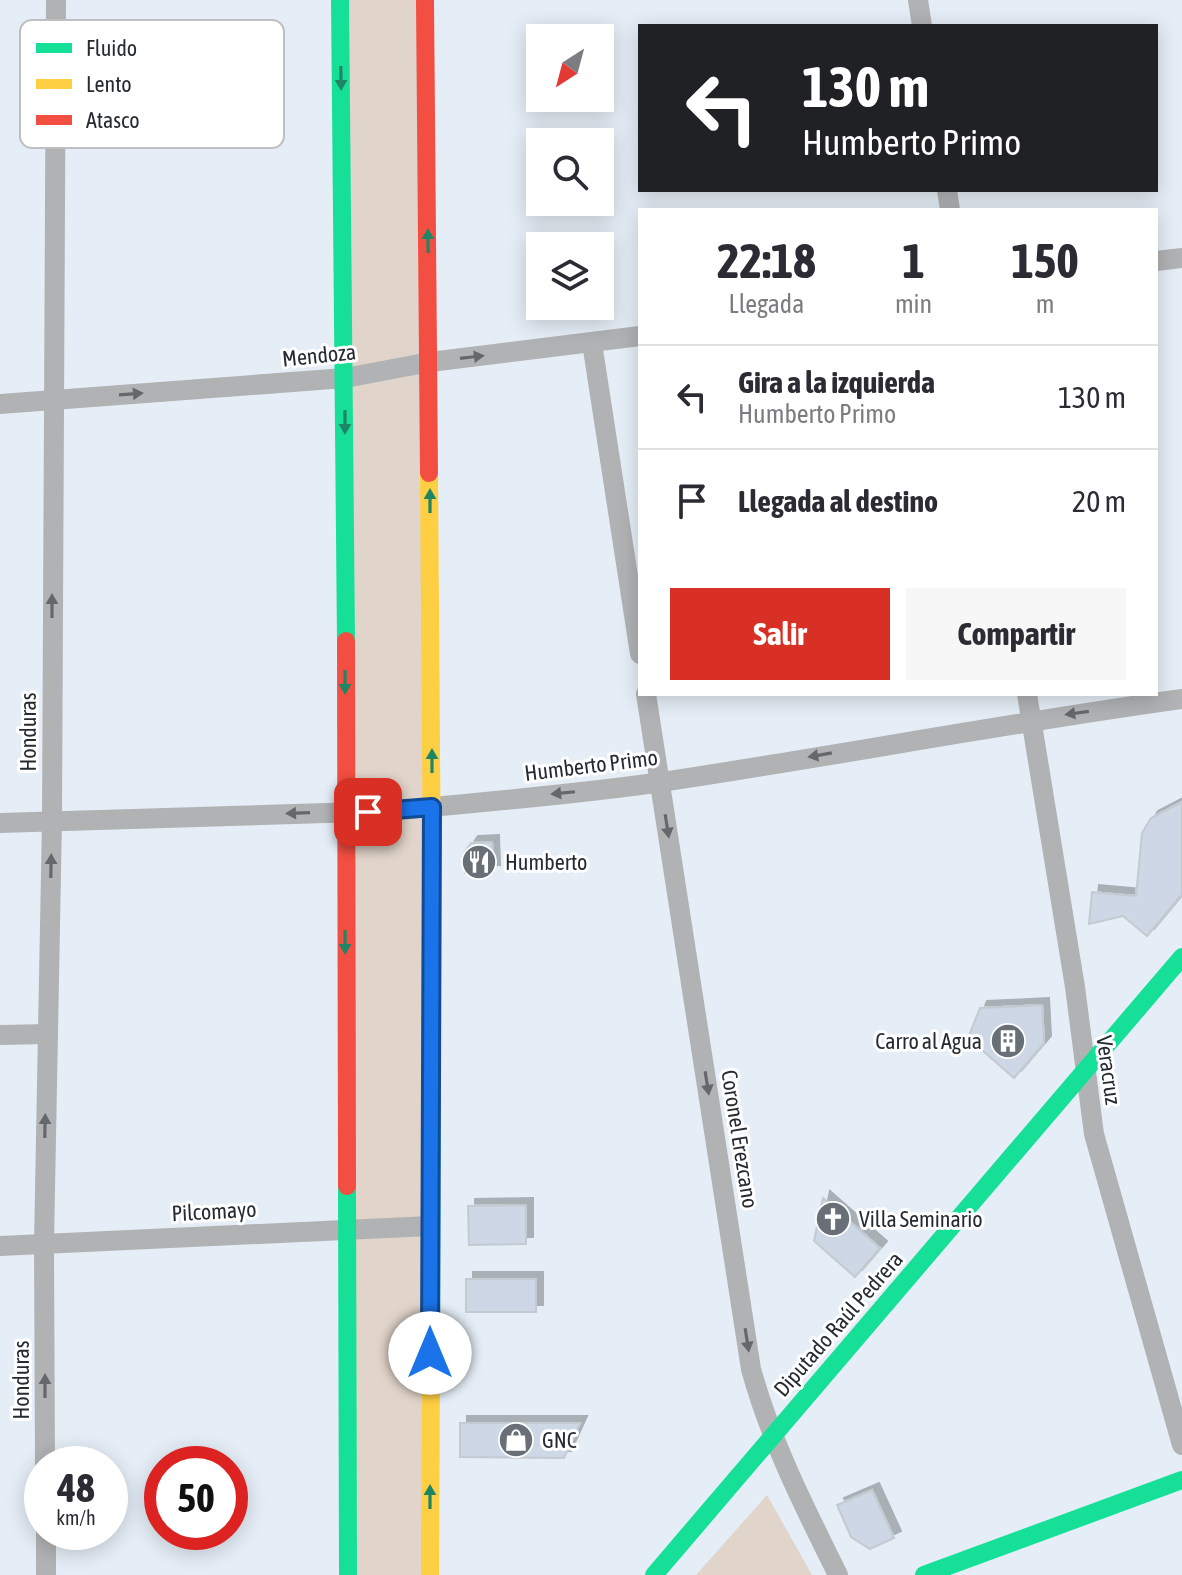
<!DOCTYPE html>
<html lang="es">
<meta charset="utf-8">
<style>
body{margin:0;font-family:"Asap Condensed",sans-serif;background:#f7f7f7;color:#2b2b33;height:100vh;display:flex;flex-direction:column;font-size:30px;white-space:nowrap}
*{box-sizing:border-box;margin:0}
p{font-size:26px;color:#7c7c81}
.icon{flex:none;width:44px;height:44px;fill:none;stroke:currentColor;stroke-width:2;stroke-linecap:round;stroke-linejoin:round}
.map{position:relative;flex:1;overflow:hidden}
.drawer{position:absolute;left:638px;top:208px;width:520px;height:488px;display:flex;flex-direction:column;background:#fff;border-radius:0px;box-shadow:0 4px 20px #0003}
.drawer>*{flex:none}
.top-card{position:absolute;left:638px;top:24px;width:520px;height:168px;border-radius:0px;box-shadow:0 4px 20px #0003;background:#202124;color:#fff;overflow:hidden}
.needle{width:52px;rotate:216deg}
.buttons{position:absolute;left:526px;top:24px;display:grid;gap:16px}
.buttons a{display:grid;place-items:center;width:88px;height:88px;border-radius:0px;background:#fff;box-shadow:0 4px 20px #0003;font-size:40px}
.speed{position:absolute;left:24px;top:1446px;display:flex;gap:16px;font-size:40px;font-weight:700;text-align:center}
.speed>*{display:grid;place-content:center;width:104px;height:104px;border-radius:50%;background:#fff;box-shadow:0 4px 20px #0003;line-height:1}
.speed small{font-size:20px;font-weight:400}
.speed .limit{border:12px solid #d22;background:#fff;color:#111}
.pin{position:absolute;display:grid;place-items:center;width:68px;height:68px;color:#fff;margin:-34px;border-radius:16px;box-shadow:0 4px 12px #0006}
.me{position:absolute;width:88px;margin:-44px;rotate:0deg;stroke-linejoin:round;filter:drop-shadow(0 0 6px #0008)}
.turn{display:flex;align-items:center;gap:28px;height:168px;padding:0 32px;font-size:36px}
.turn .icon{width:104px;height:104px;stroke-width:2.5}
.turn b{display:block;font-size:56px;line-height:68px}
.eta{display:flex;justify-content:space-evenly;align-items:center;height:136px;text-align:center}
.eta b{font-size:48px;font-weight:700;line-height:56px}
.button{display:flex;gap:16px;margin-top:auto;padding:16px 32px}
.button a{flex:1;height:92px;border-radius:0px;background:#d93025;color:#fff;font-size:32px;font-weight:700;line-height:92px;text-align:center}
.button a+a{background:#f7f7f7;color:#2b2b33}
ul{padding:0;list-style:none}
li{display:flex;align-items:center;gap:24px;height:104px;padding:0 32px;border-top:2px solid #e1e1e2}
li div{flex:1}
li b{display:block;font-size:30px}
li em{font-style:normal}
.map>svg:first-child{display:block}
.green{fill:#e1d4ca}
.building{fill:#cdd7e5;stroke:#c3cad0;stroke-width:2;filter:url(#shadow)}
.lines{fill:none;stroke-linecap:round;stroke-linejoin:round}
.street{stroke:#b1b2b3;stroke-width:20}
.fast{stroke:#16e098;stroke-width:18}
.slow{stroke:#ffcf43;stroke-width:18}
.jam{stroke:#f24e42;stroke-width:18}
.oneway{fill:#1e8664}
.oneway2{fill:#64686c}
.route-casing{stroke:#114b97;stroke-width:20}
.route{stroke:#1a73e8;stroke-width:14}
.labels{text-anchor:middle;stroke-width:6;stroke-linejoin:round;paint-order:stroke}
.street-label{font-size:22px;fill:#252b31;stroke:#fff}
.poi-label{font-size:22px;fill:#252b31;stroke:#fff;text-anchor:start}
.key{fill:#fff;stroke:#bebfc1;stroke-width:2}
.key-label{font-size:22px;fill:#252b31}
</style>
<div class="map">
<svg width="1182" height="1575" viewBox="0 0 1182 1575">
<defs>
<filter id="shadow"><feDropShadow dx="7" dy="-7" stdDeviation="0" flood-color="#0004"/></filter>
</defs>
<rect width="100%" height="100%" fill="#e5eef7"/>
<!-- green -->
<g class="green">
<path d="M340 0H425L430 1575H348Z"/>
<path d="M767 1495 812 1575H696Z"/>
</g>
<!-- building -->
<g class="building">
<path d="M1182 802V894L1147 936 1123 916 1089 924 1092 892 1136 896 1142 833 1151 818Z"/>
<path d="M492 842 493 872 465 873 464 853 471 843Z"/>
<path d="M1042 1005 1044 1043 1014 1078 968 1038 980 1008Z"/>
<path d="M823 1198 880 1248 855 1277 814 1241Z"/>
<path d="M526 1205V1244L469 1245 468 1206Z"/>
<rect x="466" y="1279" width="70" height="33"/>
<path d="M460 1423H580L564 1458 460 1457Z"/>
<path d="M872 1490 894 1538 870 1549 851 1537 837 1505Z"/>
</g>
<g class="lines">
<!-- street -->
<g class="street">
<path d="M918 0 922 26"/>
<path d="M947 190 950 210"/>
<path d="M1156 261 1182 258"/>
<path d="M592 343 640 654"/>
<path d="M0 404 345 378 430 362 640 336"/>
<path d="M646 694 751 1369C771 1442 805 1508 838 1575"/>
<path d="M1027 694 1075 987 1094 1134 1182 1445"/>
<path d="M0 823 391 811C481 802 572 795 662 782 835 756 1008 723 1182 699"/>
<path d="M0 1035 47 1034"/>
<path d="M0 1246 430 1226"/>
<path d="M45 1464 44 1244 52 820 56 0"/>
<path d="M46 1532V1575"/>
</g>
<!-- fast -->
<g class="fast">
<path d="M340 0 346 641"/>
<path d="M347 1186 348 1575"/>
<path d="M431 1365 432 885"/>
<path d="M654 1575 1182 957"/>
<path d="M924 1575 1182 1480"/>
</g>
<!-- slow -->
<g class="slow">
<path d="M429 473 432 885"/>
<path d="M430 1575 431 1365"/>
</g>
<!-- jam -->
<g class="jam">
<path d="M425 0 429 473"/>
<path d="M346 641 347 1186"/>
</g>
</g>
<!-- one-way arrows -->
<defs><path id="oneway-solid" d="M-6-.8H1V-3.2L6.5 0L1 3.2V.8H-6Z" transform="scale(2)"/></defs>
<g class="oneway">
<use href="#oneway-solid" transform="translate(341 78) rotate(89)"/>
<use href="#oneway-solid" transform="translate(428 241) rotate(-91)"/>
<use href="#oneway-solid" transform="translate(345 422) rotate(90)"/>
<use href="#oneway-solid" transform="translate(430 501) rotate(-90)"/>
<use href="#oneway-solid" transform="translate(345 682) rotate(90)"/>
<use href="#oneway-solid" transform="translate(432 761) rotate(-90)"/>
<use href="#oneway-solid" transform="translate(345 942) rotate(90)"/>
<use href="#oneway-solid" transform="translate(430 1497) rotate(-90)"/>
</g>
<g class="oneway2">
<use href="#oneway-solid" transform="translate(472 357) rotate(-7)"/>
<use href="#oneway-solid" transform="translate(131 394) rotate(-4)"/>
<use href="#oneway-solid" transform="translate(52 606) rotate(-90)"/>
<use href="#oneway-solid" transform="translate(1077 713) rotate(172)"/>
<use href="#oneway-solid" transform="translate(820 755) rotate(170)"/>
<use href="#oneway-solid" transform="translate(563 793) rotate(174)"/>
<use href="#oneway-solid" transform="translate(298 813) rotate(178)"/>
<use href="#oneway-solid" transform="translate(667 826) rotate(81)"/>
<use href="#oneway-solid" transform="translate(51 866) rotate(-89)"/>
<use href="#oneway-solid" transform="translate(707 1083) rotate(81)"/>
<use href="#oneway-solid" transform="translate(45 1126) rotate(-89)"/>
<use href="#oneway-solid" transform="translate(747 1340) rotate(81)"/>
<use href="#oneway-solid" transform="translate(45 1386) rotate(-90)"/>
</g>
<g class="lines">
<!-- route casing -->
<g class="route-casing">
<path id="route" d="M368 812 432 807 430 1353"/>
</g>
<!-- route -->
<use href="#route" class="route"/>
</g>
<!-- icons -->
<defs>
<g id="restaurant-disc" transform="scale(1.8)"><circle r="9.5" fill="#686f76" stroke="#fff"/><path d="M-5-6h1v4h1v-4h1v4h1v-4h1v5L-1.5 .5V6h-2V.5L-5-1ZM5-6V6H3V1.5H1.5Q1.5-4 5-6Z" fill="#fff"/></g>
<g id="building-disc" transform="scale(1.8)"><circle r="9.5" fill="#686f76" stroke="#fff"/><path d="M-4-6H4V6H1V3H-1V6H-4ZM-2.5-4.3h1.7v1.8h-1.7ZM.8-4.3h1.7v1.8H.8ZM-2.5-1h1.7V.8h-1.7ZM.8-1h1.7V.8H.8Z" fill="#fff"/></g>
<g id="church-disc" transform="scale(1.8)"><circle r="9.5" fill="#686f76" stroke="#fff"/><path d="M-1.2-6h2.4v3.5h3.3v2.4h-3.3V6h-2.4V-.1h-3.3v-2.4h3.3Z" fill="#fff"/></g>
<g id="shop-disc" transform="scale(1.8)"><circle r="9.5" fill="#686f76" stroke="#fff"/><path d="M-5-2.5h2.3a2.7 3.5 0 0 1 5.4 0H5L5.5 6h-11ZM-1.5-2.5h3a1.5 2.3 0 0 0-3 0Z" fill="#fff"/></g>
</defs>
<g fill-rule="evenodd">
<use href="#restaurant-disc" x="479" y="862"/>
<use href="#building-disc" x="1008" y="1041"/>
<use href="#church-disc" x="833" y="1219"/>
<use href="#shop-disc" x="516" y="1440"/>
</g>
<g class="labels">
<!-- street labels -->
<g class="street-label">
<text transform="translate(319 355) rotate(-6)" y="8">Mendoza</text>
<text transform="translate(28 732) rotate(-90)" y="8">Honduras</text>
<text transform="translate(591 765) rotate(-7)" y="8">Humberto Primo</text>
<text transform="translate(1109 1070) rotate(82)" y="8">Veracruz</text>
<text transform="translate(740 1139) rotate(81)" y="8">Coronel Erezcano</text>
<text transform="translate(214 1211) rotate(-3)" y="8">Pilcomayo</text>
<text transform="translate(838 1324) rotate(-49)" y="8">Diputado Raúl Pedrera</text>
<text transform="translate(21 1380) rotate(-90)" y="8">Honduras</text>
</g>
<!-- poi labels -->
<g class="poi-label">
<text x="505" y="870">Humberto</text>
<text x="982" y="1049" text-anchor="end">Carro al Agua</text>
<text x="859" y="1227">Villa Seminario</text>
<text x="542" y="1448">GNC</text>
</g>
</g>
<!-- legend -->
<rect x="20" y="20" width="264" height="128" rx="12" class="key"/>
<rect x="36" y="43" width="36" height="10" fill="#16e098"/>
<rect x="36" y="79" width="36" height="10" fill="#ffcf43"/>
<rect x="36" y="115" width="36" height="10" fill="#f24e42"/>
<g class="key-label">
<text x="86" y="56">Fluido</text>
<text x="86" y="92">Lento</text>
<text x="86" y="128">Atasco</text>
</g>
</svg>
<div class="buttons">
<a><svg class="needle" viewBox="-14 -14 28 28"><path d="M0-13l5 13h-10z" fill="#e53935"/><path d="M0 13l5-13h-10z" fill="#7c7c81"/></svg></a>
<a><svg class="icon" aria-label="search" viewBox="0 0 24 24"><circle cx="10" cy="10" r="6"/><path d="M15 15l6 6"/></svg></a>
<a><svg class="icon" aria-label="layers" viewBox="0 0 24 24"><path d="M12 4l9 5-9 5-9-5zM3 14l9 5 9-5"/></svg></a>
</div>
<div class="speed"><div>48<small>km/h</small></div><div class="limit">50</div></div>
<div class="pin" style="left:368px;top:812px;background:#d93025"><svg class="icon" aria-label="arrive" viewBox="0 0 24 24"><path d="M6 21V4h12l-3 4 3 4H6"/></svg></div>
<svg class="me" style="left:430px;top:1353px" viewBox="-20 -20 40 40"><circle r="19" fill="#fff"/><path d="M0-13L10 11 0 6-10 11z" fill="#1a73e8"/></svg>
<div class="top-card">
<div class="turn"><svg class="icon" aria-label="left" viewBox="0 0 24 24"><path d="M17 20v-9H6M10 6l-5 5 5 5"/></svg><div><b>130 m</b>Humberto Primo</div></div>
</div>
<section class="drawer">
<div class="eta">
<div><b>22:18</b><p>Llegada</p></div>
<div><b>1</b><p>min</p></div>
<div><b>150</b><p>m</p></div>
</div>
<ul>
<li><svg class="icon" aria-label="left" viewBox="0 0 24 24"><path d="M17 20v-9H6M10 6l-5 5 5 5"/></svg><div><b>Gira a la izquierda</b><p>Humberto Primo</p></div><em>130 m</em></li>
<li><svg class="icon" aria-label="arrive" viewBox="0 0 24 24"><path d="M6 21V4h12l-3 4 3 4H6"/></svg><div><b>Llegada al destino</b></div><em>20 m</em></li>
</ul>
<div class="button"><a>Salir</a><a>Compartir</a></div>
</section>
</div>
